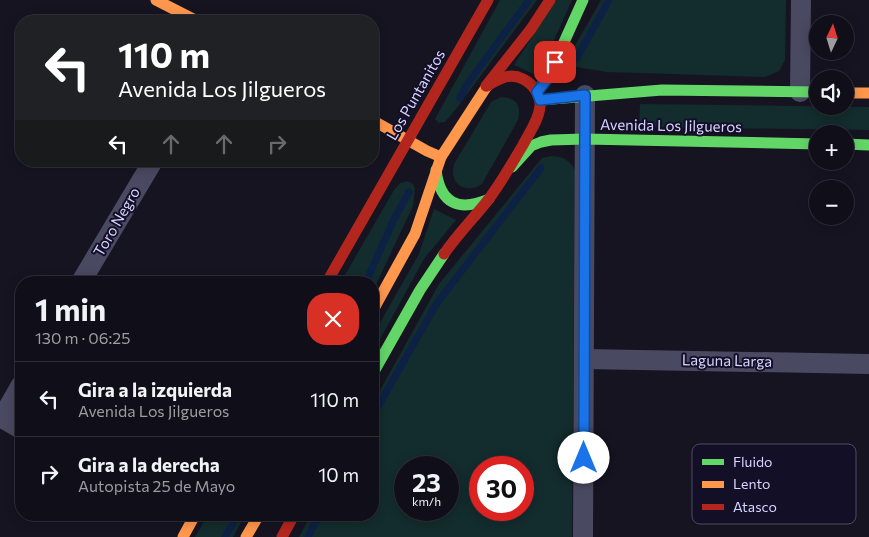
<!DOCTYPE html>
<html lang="es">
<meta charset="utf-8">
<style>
body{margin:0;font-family:Commissioner,sans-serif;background:#191822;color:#f1f3f6;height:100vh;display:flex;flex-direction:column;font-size:19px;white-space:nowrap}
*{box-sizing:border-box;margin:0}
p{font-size:16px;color:#9c9ca2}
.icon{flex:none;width:28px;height:28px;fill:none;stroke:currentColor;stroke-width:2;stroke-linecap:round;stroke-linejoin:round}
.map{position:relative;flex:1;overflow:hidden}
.panel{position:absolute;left:15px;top:276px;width:364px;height:245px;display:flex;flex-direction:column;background:#100f19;border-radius:20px;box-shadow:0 2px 12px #0003,0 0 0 1px #302f38}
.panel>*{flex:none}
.guide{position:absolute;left:15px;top:15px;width:364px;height:152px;border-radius:20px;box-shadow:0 2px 12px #0003,0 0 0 1px #302f38;background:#202124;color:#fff;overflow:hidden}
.needle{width:32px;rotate:4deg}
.tools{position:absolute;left:809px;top:15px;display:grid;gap:10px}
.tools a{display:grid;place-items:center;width:45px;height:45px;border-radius:50%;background:#100f19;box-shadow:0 2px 12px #0003,0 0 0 1px #302f38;font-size:25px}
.speed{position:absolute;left:394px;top:456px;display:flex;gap:10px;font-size:25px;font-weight:700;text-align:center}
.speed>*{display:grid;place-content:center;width:65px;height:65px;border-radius:50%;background:#100f19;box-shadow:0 2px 12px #0003,0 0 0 1px #302f38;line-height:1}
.speed small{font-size:12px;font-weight:400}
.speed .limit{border:8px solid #d22;background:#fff;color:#111}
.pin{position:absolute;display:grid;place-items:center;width:42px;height:42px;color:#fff;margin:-21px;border-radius:10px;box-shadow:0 2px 8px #0006}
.me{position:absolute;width:55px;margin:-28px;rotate:0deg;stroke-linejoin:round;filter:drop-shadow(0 0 4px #0008)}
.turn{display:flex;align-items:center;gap:18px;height:105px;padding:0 20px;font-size:22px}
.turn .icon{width:65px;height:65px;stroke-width:2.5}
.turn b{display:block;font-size:35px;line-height:42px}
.lanes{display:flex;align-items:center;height:48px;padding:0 20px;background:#0003;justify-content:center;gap:25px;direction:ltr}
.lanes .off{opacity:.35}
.round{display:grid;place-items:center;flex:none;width:52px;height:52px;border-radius:20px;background:#191822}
.overview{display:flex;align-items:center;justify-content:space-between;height:85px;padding:0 20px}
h1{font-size:30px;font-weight:700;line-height:38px}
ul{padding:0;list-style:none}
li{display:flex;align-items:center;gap:15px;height:75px;padding:0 20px;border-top:1px solid #302f38}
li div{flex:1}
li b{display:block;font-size:19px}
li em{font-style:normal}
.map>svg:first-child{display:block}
.green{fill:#132c2d;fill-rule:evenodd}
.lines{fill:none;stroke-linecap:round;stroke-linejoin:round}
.stream{stroke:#0d2144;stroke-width:7}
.street{stroke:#4a4962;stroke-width:20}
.fast{stroke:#63d668;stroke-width:11}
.slow{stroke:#ff974d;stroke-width:11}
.jam{stroke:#b3261e;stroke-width:11}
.route-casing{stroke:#114b97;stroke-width:12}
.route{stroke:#1a73e8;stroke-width:9}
.labels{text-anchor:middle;stroke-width:4;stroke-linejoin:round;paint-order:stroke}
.street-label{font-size:15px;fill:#d9d4ff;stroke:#130f26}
.key{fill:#130f26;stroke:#4e4a67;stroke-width:1}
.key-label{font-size:14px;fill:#d9d4ff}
</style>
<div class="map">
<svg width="869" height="537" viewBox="0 0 869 537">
<rect width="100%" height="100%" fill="#161421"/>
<!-- green -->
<g class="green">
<path d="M500 0H537L456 109 445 122 439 123 435 119Z"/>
<path d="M556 0H572L538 76 514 65Z"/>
<path d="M601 0H786L785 60 779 71 765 77 607 72 576 67 571 59 573 49Z"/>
<path d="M501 97C517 98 521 105 518 120L482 184C466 195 448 184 454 164L491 102Z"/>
<path d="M640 104 869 107V130L639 127Z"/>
<path d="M552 156C564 157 568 159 575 170L572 537H299L311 515H372L373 403 439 284 542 158ZM405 468H448V510H405ZM480 468H522V510H480Z"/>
<path d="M408 181 413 184 415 189 413 206 373 291 372 282H341L394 190 400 183Z"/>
<path d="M434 209 456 220 424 259 373 352V335L419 254Z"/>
<path d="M208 515H245L233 537H195Z"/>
</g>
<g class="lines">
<!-- stream -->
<g class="stream">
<path d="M577 58 609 0"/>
<path d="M460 98 468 83 529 0"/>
<path d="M366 282 394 219 409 192"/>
<path d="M372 417 437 303 541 168"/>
<path d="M225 537 238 515"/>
<path d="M308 537 319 515"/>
</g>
<!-- street -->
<g class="street">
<path d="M800 92 801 0"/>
<path d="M81 282 153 161"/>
<path d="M584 359 869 364"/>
<path d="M0 417 21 429"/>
<path d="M2 418 21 385"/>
<path d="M583 537 585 95"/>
</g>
<!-- fast -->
<g class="fast">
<path d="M537 92 551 71 583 0"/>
<path d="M540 100 662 90 818 92"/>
<path d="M845 144 869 145"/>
<path d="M512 167 531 146 541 142 551 140 585 139 818 144"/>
<path d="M436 170C440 204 459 212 489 199"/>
<path d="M372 375 420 290 444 254"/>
</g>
<!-- slow -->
<g class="slow">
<path d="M156 0 197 21"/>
<path d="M845 93H869"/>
<path d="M372 120 427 151 441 157"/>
<path d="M372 312 415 234 441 157 487 86"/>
<path d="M183 537 195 515"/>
<path d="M246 537 259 515"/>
</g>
<!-- jam -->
<g class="jam">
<path d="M486 86 531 29 550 0"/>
<path d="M444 254C457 235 474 218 488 200 501 183 512 163 523 145 529 133 539 120 540 106 541 95 533 84 523 79 509 72 499 79 487 86"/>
<path d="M327 282 488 0"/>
<path d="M282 537 294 515"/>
</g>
</g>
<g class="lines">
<!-- route casing -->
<g class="route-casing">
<path id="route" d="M555 62 546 81 537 92 540 100 585 95 584 458"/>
</g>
<!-- route -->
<use href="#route" class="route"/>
</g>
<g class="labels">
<!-- street labels -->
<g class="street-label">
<text transform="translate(416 95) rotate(-60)" y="5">Los Puntanitos</text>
<text transform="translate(671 126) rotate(1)" y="5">Avenida Los Jilgueros</text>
<text transform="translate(117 222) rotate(-60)" y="5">Toro Negro</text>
<text transform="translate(727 361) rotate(1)" y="5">Laguna Larga</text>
</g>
</g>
<!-- legend -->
<rect x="692" y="444" width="164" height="80" rx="8" class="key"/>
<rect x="702" y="459" width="22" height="6" fill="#63d668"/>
<rect x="702" y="481" width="22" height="7" fill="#ff974d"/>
<rect x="702" y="504" width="22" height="6" fill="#b3261e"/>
<g class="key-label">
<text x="733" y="467">Fluido</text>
<text x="733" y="489">Lento</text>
<text x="733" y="512">Atasco</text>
</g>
</svg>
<div class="tools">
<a><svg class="needle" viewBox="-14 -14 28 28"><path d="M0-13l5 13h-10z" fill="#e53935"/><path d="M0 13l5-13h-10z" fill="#9c9ca2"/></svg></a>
<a><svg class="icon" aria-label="sound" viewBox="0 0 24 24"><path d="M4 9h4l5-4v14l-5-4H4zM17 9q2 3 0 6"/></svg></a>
<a>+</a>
<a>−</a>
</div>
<div class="speed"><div>23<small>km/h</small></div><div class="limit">30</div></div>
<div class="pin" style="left:555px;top:62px;background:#d93025"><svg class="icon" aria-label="arrive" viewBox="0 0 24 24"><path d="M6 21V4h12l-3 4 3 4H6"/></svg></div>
<svg class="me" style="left:584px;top:458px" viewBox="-20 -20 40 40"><circle r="19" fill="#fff"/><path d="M0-13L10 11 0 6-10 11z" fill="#1a73e8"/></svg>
<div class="guide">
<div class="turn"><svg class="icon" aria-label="left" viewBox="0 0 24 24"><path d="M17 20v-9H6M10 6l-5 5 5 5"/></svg><div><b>110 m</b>Avenida Los Jilgueros</div></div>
<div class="lanes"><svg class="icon" aria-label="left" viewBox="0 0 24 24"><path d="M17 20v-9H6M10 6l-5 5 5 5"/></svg><svg class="icon off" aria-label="ahead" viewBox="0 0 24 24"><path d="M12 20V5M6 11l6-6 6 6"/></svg><svg class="icon off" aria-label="ahead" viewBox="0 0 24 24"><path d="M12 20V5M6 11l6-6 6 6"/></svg><svg class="icon off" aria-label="right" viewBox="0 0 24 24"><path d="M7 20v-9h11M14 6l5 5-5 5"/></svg></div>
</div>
<section class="panel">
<div class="overview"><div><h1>1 min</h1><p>130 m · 06:25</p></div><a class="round" style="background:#d93025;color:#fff"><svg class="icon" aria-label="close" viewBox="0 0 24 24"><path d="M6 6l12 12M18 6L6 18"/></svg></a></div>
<ul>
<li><svg class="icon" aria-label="left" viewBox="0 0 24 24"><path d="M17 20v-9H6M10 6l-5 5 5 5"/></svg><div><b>Gira a la izquierda</b><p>Avenida Los Jilgueros</p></div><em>110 m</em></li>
<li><svg class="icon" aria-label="right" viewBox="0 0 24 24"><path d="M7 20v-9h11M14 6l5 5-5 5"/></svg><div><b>Gira a la derecha</b><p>Autopista 25 de Mayo</p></div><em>10 m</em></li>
</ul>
</section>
</div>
